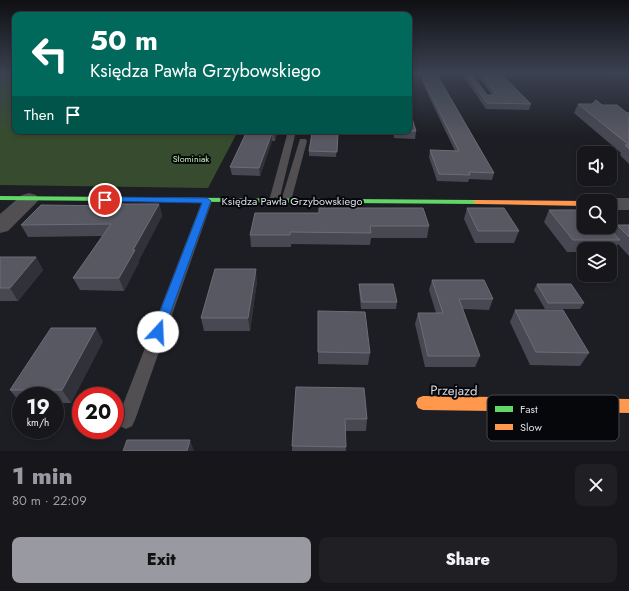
<!DOCTYPE html>
<meta charset="utf-8">
<style>
body{margin:0;font-family:Jost,sans-serif;background:#1f1f24;color:#f1f3f6;height:100vh;display:flex;flex-direction:column;font-size:15px;white-space:nowrap}
*{box-sizing:border-box;margin:0}
p{font-size:13px;color:#9e9fa3}
.icon{flex:none;width:22px;height:22px;fill:none;stroke:currentColor;stroke-width:2;stroke-linecap:round;stroke-linejoin:round}
.map{position:relative;height:451px;overflow:hidden}
.sheet{display:flex;flex-direction:column;background:#16161b;flex:1}
.sheet>*{flex:none}
.hud{position:absolute;left:12px;top:12px;width:400px;height:122px;border-radius:8px;box-shadow:0 2px 6px #0003,0 0 0 1px #35353a;background:#00695c;color:#fff;overflow:hidden}
.fabs{position:absolute;left:577px;top:146px;display:grid;gap:8px}
.fabs a{display:grid;place-items:center;width:40px;height:40px;border-radius:8px;background:#16161b;box-shadow:0 2px 6px #0003,0 0 0 1px #35353a;font-size:20px}
.speed{position:absolute;left:12px;top:387px;display:flex;gap:8px;font-size:20px;font-weight:700;text-align:center}
.speed>*{display:grid;place-content:center;width:52px;height:52px;border-radius:50%;background:#16161b;box-shadow:0 2px 6px #0003,0 0 0 1px #35353a;line-height:1}
.speed small{font-size:10px;font-weight:400}
.speed .limit{border:6px solid #d22;background:#fff;color:#111}
.pin{position:absolute;display:grid;place-items:center;width:34px;height:34px;color:#fff;margin:-17px;border:2px solid #fff;border-radius:50%;box-shadow:0 1px 4px #0007}
.me{position:absolute;width:44px;margin:-22px;rotate:20deg;stroke-linejoin:round;filter:drop-shadow(0 0 3px #0008)}
.turn{display:flex;align-items:center;gap:14px;height:84px;padding:0 12px;font-size:18px}
.turn .icon{width:52px;height:52px;stroke-width:2.5}
.turn b{display:block;font-size:28px;line-height:34px}
.then{display:flex;align-items:center;height:38px;padding:0 12px;background:#0003;gap:8px;font-size:15px}
.round{display:grid;place-items:center;flex:none;width:42px;height:42px;border-radius:8px;background:#1f1f24}
.head{display:flex;align-items:center;justify-content:space-between;height:68px;padding:0 12px}
h1{font-size:24px;font-weight:800;line-height:30px;color:#999aa1}
.action{display:flex;gap:8px;margin-top:auto;padding:8px 12px}
.action a{flex:1;height:46px;border-radius:8px;background:#999aa1;color:#111;font-size:16px;font-weight:800;line-height:46px;text-align:center}
.action a+a{background:#1f1f24;color:#f1f3f6}
.map>svg:first-child{display:block}
.forest{fill:#374c2e}
.lines{fill:none;stroke-linecap:round;stroke-linejoin:round}
.lane{fill:#514f51;fill-rule:evenodd}
.street{fill:#514f51;fill-rule:evenodd}
.fast{fill:#63d668;fill-rule:evenodd}
.slow{fill:#ff974d;fill-rule:evenodd}
.wall{fill:#474852}
.shaded-wall{fill:#303139}
.building{fill:#575862;stroke:#6c6d76}
.route{fill:#1a73e8;stroke:#114b97}
.labels{text-anchor:middle;stroke-width:4;stroke-linejoin:round;paint-order:stroke}
.far-park-label{font-size:9px;fill:#c5eeb0;stroke:#06070b}
.street-label{font-size:11px;fill:#dcdde5;stroke:#06070b}
.near-street-label{font-size:13px;fill:#dcdde5;stroke:#06070b}
.key{fill:#06070b;stroke:#46474c;stroke-width:1}
.key-label{font-size:11px;fill:#dcdde5}
</style>
<div class="map">
<svg width="629" height="451" viewBox="0 0 629 451">
<rect width="100%" height="100%" fill="#1d1e24"/>
<!-- forest -->
<path class="forest" d="M0 73H15V131H238L208 188 0 185Z"/>
<g class="lines">
<!-- lane -->
<g class="lane">
<path d="M608 73H629V75H610Z"/>
<path d="M288 131H296L279 201 274 204 269 201Z"/>
<path d="M300 139H306L307 141 291 201 286 204 281 201Z"/>
<path d="M207 198 212 201 135 420 132 426 126 429 120 426 117 420 202 201Z"/>
</g>
<!-- street -->
<g class="street">
<path d="M29 193 36 195 39 199 36 203 8 231 0 233V214L22 195Z"/>
<path d="M610 198H629V210H610V201H602Z"/>
</g>
<!-- fast -->
<path class="fast" d="M0 196 477 200 481 202 477 204 0 200Z"/>
<!-- slow -->
<g class="slow">
<path d="M474 200H477L586 201H584V206L477 204 473 202Z"/>
<path d="M423 396 629 399V413L423 410 418 408 416 403 418 398Z"/>
</g>
</g>
<!-- wall -->
<g class="wall">
<path d="M461 73H471L487 95H492L476 73H500L531 104 529 110 486 109Z"/>
<path d="M422 77 494 173 492 180 469 179 468 182 437 181 429 157 430 150 455 151 422 82Z"/>
<path d="M578 104 602 105 629 113V164L620 155 621 153 574 113Z"/>
<path d="M247 131H278L275 141H272L260 176 232 175 230 167Z"/>
<path d="M393 131H416L415 139 394 138Z"/>
<path d="M338 133 336 157 309 156V151Z"/>
<path d="M159 204 162 216 139 260V262L124 291 80 290 73 278 102 236 28 237 21 225 114 206Z"/>
<path d="M467 208 519 231 514 243H475L464 219Z"/>
<path d="M549 210 613 233 617 225H629V256L618 244 613 252H610V249H584V252H567L544 222Z"/>
<path d="M255 213 429 226 427 238H371L370 245 291 244V247H251L250 235Z"/>
<path d="M0 257H36L43 270 18 301H0Z"/>
<path d="M432 280 493 299 489 310 463 309 480 356 475 367H425L415 324 418 313H436L429 290Z"/>
<path d="M257 281 250 331H204L201 318Z"/>
<path d="M359 284 397 302 396 309H361L359 290Z"/>
<path d="M537 284 584 303 580 309H545L534 290Z"/>
<path d="M515 310 589 353 580 366 530 365 510 322Z"/>
<path d="M318 311 370 353 368 365 318 364Z"/>
<path d="M103 341 71 403H55V396H21V402H20L10 390Z"/>
<path d="M296 387 367 419 366 431H345L346 451H292V446Z"/>
</g>
<!-- shaded-wall -->
<g class="shaded-wall">
<path d="M275 131H278L275 141 274 133Z"/>
<path d="M272 133V141L260 176 259 168Z"/>
<path d="M159 204 162 216 139 260V262L124 291 119 278 133 250Z"/>
<path d="M36 257 43 270 18 301 10 288Z"/>
<path d="M256 269 257 281 250 331 248 318Z"/>
<path d="M96 328 103 341 71 403 62 390Z"/>
<path d="M190 440 194 451H187Z"/>
</g>
<!-- building -->
<g class="building">
<path d="M431 73H436L494 173 469 172 470 175 439 174 430 150 459 151 422 77Z"/>
<path d="M466 73H471L487 95H493L495 92 480 73H500L531 104 487 103Z"/>
<path d="M596 100 602 105H617L627 113H629V145L578 104H592Z"/>
<path d="M409 109 416 131H405H409Z"/>
<path d="M247 131H275L274 133H272L259 168 230 167Z"/>
<path d="M312 133H338L337 152 309 151Z"/>
<path d="M625 145H629V149Z"/>
<path d="M116 204H159L133 250H135L119 278H73L111 224 21 225 41 205 114 206Z"/>
<path d="M319 208H423L429 226H370L371 233 290 232V235H250L255 213H319Z"/>
<path d="M467 208H504L519 231H478Z"/>
<path d="M549 210H584V227H608L620 240H573Z"/>
<path d="M617 225H629V237Z"/>
<path d="M0 257H36L10 288H0Z"/>
<path d="M215 269H256L248 318H201Z"/>
<path d="M432 280H484L493 299H459L480 356H428L418 313H443Z"/>
<path d="M359 284H393L397 302H362Z"/>
<path d="M537 284H571L584 303H548Z"/>
<path d="M515 310H563L589 353 536 352Z"/>
<path d="M318 311 365 312 370 353 318 352Z"/>
<path d="M51 328H96L62 390H10Z"/>
<path d="M296 387 364 388 367 419H345L346 447 292 446Z"/>
<path d="M127 440H190L187 451H123Z"/>
</g>
<!-- sky -->
<linearGradient id="sky" x2="0" y2="1"><stop stop-color="#101014"/><stop offset="0.54" stop-color="#3a4150"/><stop offset="1" stop-color="#3a4150" stop-opacity="0"/></linearGradient>
<rect width="629" height="136" fill="url(#sky)"/>
<!-- route -->
<path class="route" d="M105 197 207 198 211 201 162 336 158 337 154 336 152 332 202 203 102 201 101 200Z"/>
<g class="labels">
<!-- far-park labels -->
<g class="far-park-label">
<text x="191" y="162">Słominiak</text>
</g>
<!-- street labels -->
<g class="street-label">
<text x="292" y="205">Księdza Pawła Grzybowskiego</text>
</g>
<!-- near-street labels -->
<g class="near-street-label">
<text transform="translate(454 390) rotate(1)" y="5">Przejazd</text>
</g>
</g>
<!-- legend -->
<rect x="487" y="395" width="132" height="46" rx="6" class="key"/>
<rect x="495" y="406" width="18" height="6" fill="#63d668"/>
<rect x="495" y="424" width="18" height="6" fill="#ff974d"/>
<g class="key-label">
<text x="520" y="413">Fast</text>
<text x="520" y="431">Slow</text>
</g>
</svg>
<div class="fabs">
<a><svg class="icon" aria-label="sound" viewBox="0 0 24 24"><path d="M4 9h4l5-4v14l-5-4H4zM17 9q2 3 0 6"/></svg></a>
<a><svg class="icon" aria-label="search" viewBox="0 0 24 24"><circle cx="10" cy="10" r="6"/><path d="M15 15l6 6"/></svg></a>
<a><svg class="icon" aria-label="layers" viewBox="0 0 24 24"><path d="M12 4l9 5-9 5-9-5zM3 14l9 5 9-5"/></svg></a>
</div>
<div class="speed"><div>19<small>km/h</small></div><div class="limit">20</div></div>
<div class="pin" style="left:105px;top:200px;background:#d93025"><svg class="icon" aria-label="arrive" viewBox="0 0 24 24"><path d="M6 21V4h12l-3 4 3 4H6"/></svg></div>
<svg class="me" style="left:158px;top:332px" viewBox="-20 -20 40 40"><circle r="19" fill="#fff"/><path d="M0-13L10 11 0 6-10 11z" fill="#1a73e8"/></svg>
<div class="hud">
<div class="turn"><svg class="icon" aria-label="left" viewBox="0 0 24 24"><path d="M17 20v-9H6M10 6l-5 5 5 5"/></svg><div><b>50 m</b>Księdza Pawła Grzybowskiego</div></div>
<div class="then">Then<svg class="icon" aria-label="arrive" viewBox="0 0 24 24"><path d="M6 21V4h12l-3 4 3 4H6"/></svg></div>
</div>
</div>
<section class="sheet">
<div class="head"><div><h1>1 min</h1><p>80 m · 22:09</p></div><a class="round"><svg class="icon" aria-label="close" viewBox="0 0 24 24"><path d="M6 6l12 12M18 6L6 18"/></svg></a></div>
<div class="action"><a>Exit</a><a>Share</a></div>
</section>
